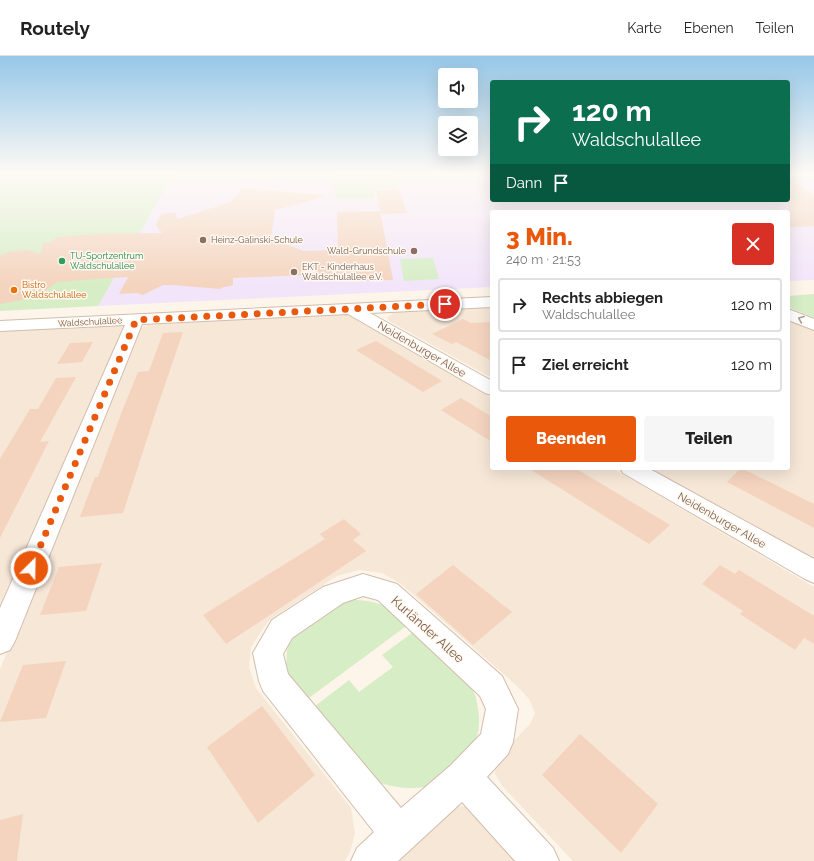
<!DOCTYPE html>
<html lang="de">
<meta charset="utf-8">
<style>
body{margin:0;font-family:Raleway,sans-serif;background:#f6f6f6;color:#222;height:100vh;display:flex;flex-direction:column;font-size:15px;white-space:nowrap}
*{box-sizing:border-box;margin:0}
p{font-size:13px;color:#767676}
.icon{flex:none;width:22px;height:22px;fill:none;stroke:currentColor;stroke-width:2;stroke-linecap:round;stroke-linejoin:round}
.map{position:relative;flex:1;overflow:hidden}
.panel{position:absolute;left:490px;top:154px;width:300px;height:260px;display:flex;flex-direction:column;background:#fff;border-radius:4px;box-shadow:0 4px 16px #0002}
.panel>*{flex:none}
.top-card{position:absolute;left:490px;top:24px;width:300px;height:122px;border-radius:4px;box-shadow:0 4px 16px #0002;background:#0b6e4f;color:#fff;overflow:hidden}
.controls{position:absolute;left:438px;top:12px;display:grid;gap:8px}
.controls a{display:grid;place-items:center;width:40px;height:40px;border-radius:4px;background:#fff;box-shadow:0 4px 16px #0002;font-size:20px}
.pin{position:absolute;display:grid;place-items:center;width:34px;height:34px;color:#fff;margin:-17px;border:2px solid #fff;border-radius:50%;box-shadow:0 1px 4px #0007}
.me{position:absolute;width:44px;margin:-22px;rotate:23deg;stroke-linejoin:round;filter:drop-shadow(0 0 3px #0008)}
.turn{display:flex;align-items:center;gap:14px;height:84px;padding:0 16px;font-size:18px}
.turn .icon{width:52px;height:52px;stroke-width:2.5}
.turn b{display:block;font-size:28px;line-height:34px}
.then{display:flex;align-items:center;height:38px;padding:0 16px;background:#0003;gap:8px;font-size:15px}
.round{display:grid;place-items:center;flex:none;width:42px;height:42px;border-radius:4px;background:#f6f6f6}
.overview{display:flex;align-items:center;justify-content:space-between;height:68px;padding:0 16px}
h1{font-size:24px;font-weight:800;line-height:30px;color:#ea580c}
.action{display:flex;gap:8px;margin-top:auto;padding:8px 16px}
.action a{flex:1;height:46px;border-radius:4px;background:#ea580c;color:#fff;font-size:16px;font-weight:800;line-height:46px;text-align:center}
.action a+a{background:#f6f6f6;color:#222}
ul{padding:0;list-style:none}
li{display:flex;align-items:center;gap:12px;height:54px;margin:0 8px 6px;padding:0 8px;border:2px solid #e0e0e0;border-radius:4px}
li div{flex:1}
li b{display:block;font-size:15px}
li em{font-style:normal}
header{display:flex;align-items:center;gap:24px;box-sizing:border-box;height:56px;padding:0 20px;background:#fff;border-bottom:1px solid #e0e0e0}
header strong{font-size:19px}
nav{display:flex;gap:22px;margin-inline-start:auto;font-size:14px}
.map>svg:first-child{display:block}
.residential{fill:#f6e7d7}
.education{fill:#f2e5fa}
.green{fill:#d6edc6}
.building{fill:#f4d4bf}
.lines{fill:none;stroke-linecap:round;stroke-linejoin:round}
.minor-casing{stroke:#d1bdad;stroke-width:2}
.minor{fill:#fff;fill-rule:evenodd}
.oneway{stroke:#af9d92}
.route{stroke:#ea580c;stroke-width:7;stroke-dasharray:0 12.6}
.education-dot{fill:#8d6e63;stroke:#fff9f0;stroke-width:1.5}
.leisure-dot{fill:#2e9e5b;stroke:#fff9f0;stroke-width:1.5}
.food-dot{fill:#e8710a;stroke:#fff9f0;stroke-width:1.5}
.labels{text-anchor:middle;stroke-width:3;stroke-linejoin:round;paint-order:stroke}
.far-education-label{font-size:9px;fill:#785e54;stroke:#fff9f0;text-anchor:start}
.far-leisure-label{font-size:9px;fill:#27864d;stroke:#fff9f0;text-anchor:start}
.far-food-label{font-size:9px;fill:#c56008;stroke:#fff9f0;text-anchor:start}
.far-street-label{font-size:9px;fill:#7a5b4a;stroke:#fff9f0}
.street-label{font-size:11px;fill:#7a5b4a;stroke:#fff9f0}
.near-street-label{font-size:13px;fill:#7a5b4a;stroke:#fff9f0}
</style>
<header>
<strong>Routely</strong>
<nav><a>Karte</a><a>Ebenen</a><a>Teilen</a></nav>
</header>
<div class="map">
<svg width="814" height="805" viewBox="0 0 814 805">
<rect width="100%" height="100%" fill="#fdf5e9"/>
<!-- residential -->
<g class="residential">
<path d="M492 250V322L389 265 387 262 394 256Z"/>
<path d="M341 258 349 259 358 263 492 342V412H612L814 531V805H573L503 731 495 718 496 704 530 668 535 657 529 643 517 630 400 527 382 517 359 514 337 520 268 565 251 591 249 611 256 632 351 752 355 777 350 796 345 805H0V613L138 272 148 269Z"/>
<path d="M788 261 814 272V504L650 412H788Z"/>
<path d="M120 269 125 275 0 548V275Z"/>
<path d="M455 749 466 751 475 757 518 805H391Z"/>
</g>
<!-- education -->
<path class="education" d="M173 118H492V144H788V118H814V224L788 225V156H492V231L98 250Z"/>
<!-- green -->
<g class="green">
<path d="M0 118H173L98 250 0 255Z"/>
<path d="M333 118H391L395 132 374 133 375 142 336 143Z"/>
<path d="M433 202 439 223 404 225 400 203Z"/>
<path d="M814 238V262L788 251V240Z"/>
<path d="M352 544C378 544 390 551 409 568L302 647 286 615 287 594 291 583 298 573 340 546Z"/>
<path d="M416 574C431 589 469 621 475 639 479 652 482 674 474 687 471 692 464 697 460 702 454 709 447 719 439 725 420 738 389 731 369 723L310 654 349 624 359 636 393 611 382 599Z"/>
</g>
<!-- building -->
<g class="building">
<path d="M788 122 814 139V170L788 171Z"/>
<path d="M243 132 323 139V141L275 154 271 182 304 195 338 194 337 156 380 155 393 224 355 225V217L321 218 309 212 305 219 233 222V229L221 232 220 233 173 229H163L143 239 137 237 119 238 128 221 96 223 57 226 37 241 0 248V199L9 196 27 194 40 198 44 187 51 186 57 181 98 178 162 177 156 169 161 158 176 156 177 163 231 146Z"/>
<path d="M399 133 407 157 381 158 376 134Z"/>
<path d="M463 263 471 267 492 266V305L456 286 452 288 432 278Z"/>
<path d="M183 276 157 352 123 457 80 461 95 421H98L122 355 138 316 149 315 163 277Z"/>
<path d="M376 285 398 298 442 325 423 336 356 294Z"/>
<path d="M93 286 82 306 57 308 70 287Z"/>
<path d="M76 321 40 386 49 385 0 482V403L30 353H38L56 322Z"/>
<path d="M461 342 492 361V386L441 354Z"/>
<path d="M528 412H575L670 469 649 488Z"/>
<path d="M741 412 814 448V472L727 426Z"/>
<path d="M344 463 361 478 353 484 366 495 226 588 203 559 325 483 320 478Z"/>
<path d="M102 507 86 555 40 559 59 511Z"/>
<path d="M453 509 512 556 473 589 416 538Z"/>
<path d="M720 509 735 518 739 514 814 560V588L804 582 795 594 740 558 743 555 702 528Z"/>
<path d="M66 605 46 662 0 666 23 609Z"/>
<path d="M262 650 315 719 258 767 207 691Z"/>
<path d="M580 678 658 748 621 797 542 719Z"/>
<path d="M23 758 17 805H0V764Z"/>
</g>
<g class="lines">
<!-- minor casing -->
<g class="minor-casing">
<g id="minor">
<path d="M492 241V251L370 257 492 325V339L485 337 348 258 142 268 15 585 10 594 0 598V552L125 269 0 275V265Z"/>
<path d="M788 253 814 263V274L788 264Z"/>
<path d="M620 412H648L814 503V527L805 523 623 417Z"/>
<path d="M363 518 397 528 502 620 518 653 513 686 508 698 487 721 553 792 559 805H515L462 746 398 805H351L357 792 374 776 263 635 259 625 253 597 272 564 323 531ZM363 540 378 544 480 640 486 653 481 678 451 709 401 752 288 618 283 598 292 582 343 547Z"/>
</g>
</g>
<!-- minor -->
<use href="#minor" class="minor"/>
</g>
<!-- one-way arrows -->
<defs><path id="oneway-chevron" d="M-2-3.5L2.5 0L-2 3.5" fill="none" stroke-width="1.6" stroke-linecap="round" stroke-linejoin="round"/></defs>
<use class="oneway" href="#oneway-chevron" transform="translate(801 263) rotate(-157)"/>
<!-- sky -->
<linearGradient id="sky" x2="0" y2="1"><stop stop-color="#96c7e8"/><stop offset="0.51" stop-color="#fefaf5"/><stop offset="1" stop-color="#fefaf5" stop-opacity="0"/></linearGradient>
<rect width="814" height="230" fill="url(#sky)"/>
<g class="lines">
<!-- route -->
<path class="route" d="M31 512 136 264 445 248"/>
</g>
<!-- markers -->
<g class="education-dot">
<circle cx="203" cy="184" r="4"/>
<circle cx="414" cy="195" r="4"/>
<circle cx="294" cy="216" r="4"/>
</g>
<circle class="leisure-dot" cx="62" cy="205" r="4"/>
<circle class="food-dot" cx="14" cy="234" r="4"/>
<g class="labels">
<!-- far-education labels -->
<g class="far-education-label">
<text x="211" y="187">Heinz-Galinski-Schule</text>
<text x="406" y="198" text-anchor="end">Wald-Grundschule</text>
<text x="302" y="214">EKT - Kinderhaus<tspan x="302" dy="10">Waldschulallee e.V.</tspan></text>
</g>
<!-- far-leisure labels -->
<g class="far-leisure-label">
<text x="70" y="203">TU-Sportzentrum<tspan x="70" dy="10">Waldschulallee</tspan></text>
</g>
<!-- far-food labels -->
<g class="far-food-label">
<text x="22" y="232">Bistro<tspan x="22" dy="10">Waldschulallee</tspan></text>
</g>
<!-- far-street labels -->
<g class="far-street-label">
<text transform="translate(90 266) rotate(-3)" y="3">Waldschulallee</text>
</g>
<!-- street labels -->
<g class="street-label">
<text transform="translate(422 293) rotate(30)" y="4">Neidenburger Allee</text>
<text transform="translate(722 464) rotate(30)" y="4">Neidenburger Allee</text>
</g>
<!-- near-street labels -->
<g class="near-street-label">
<text transform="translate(428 573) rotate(42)" y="5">Kurländer Allee</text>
</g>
</g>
</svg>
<div class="controls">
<a><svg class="icon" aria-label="sound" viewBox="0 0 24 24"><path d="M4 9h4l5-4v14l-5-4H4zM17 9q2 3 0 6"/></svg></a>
<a><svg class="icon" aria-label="layers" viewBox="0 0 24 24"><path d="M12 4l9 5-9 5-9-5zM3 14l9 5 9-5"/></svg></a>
</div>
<div class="pin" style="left:445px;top:248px;background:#d93025"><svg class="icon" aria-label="arrive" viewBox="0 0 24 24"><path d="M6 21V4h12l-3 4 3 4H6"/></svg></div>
<svg class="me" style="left:31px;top:512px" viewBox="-20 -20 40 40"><circle r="17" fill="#ea580c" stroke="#fff" stroke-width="3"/><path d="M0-11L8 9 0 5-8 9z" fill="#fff"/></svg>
<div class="top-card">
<div class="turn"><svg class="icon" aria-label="right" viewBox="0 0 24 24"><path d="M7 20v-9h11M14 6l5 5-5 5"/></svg><div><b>120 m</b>Waldschulallee</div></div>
<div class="then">Dann<svg class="icon" aria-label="arrive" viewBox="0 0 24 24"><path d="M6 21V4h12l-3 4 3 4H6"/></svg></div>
</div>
<section class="panel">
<div class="overview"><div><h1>3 Min.</h1><p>240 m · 21:53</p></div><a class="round" style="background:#d93025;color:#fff"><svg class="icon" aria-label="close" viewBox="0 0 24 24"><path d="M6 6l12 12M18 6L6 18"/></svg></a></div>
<ul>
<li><svg class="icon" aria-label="right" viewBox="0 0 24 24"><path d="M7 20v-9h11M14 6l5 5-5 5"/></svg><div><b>Rechts abbiegen</b><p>Waldschulallee</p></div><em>120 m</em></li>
<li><svg class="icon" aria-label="arrive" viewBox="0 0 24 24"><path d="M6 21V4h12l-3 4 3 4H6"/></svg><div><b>Ziel erreicht</b></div><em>120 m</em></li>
</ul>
<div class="action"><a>Beenden</a><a>Teilen</a></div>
</section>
</div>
